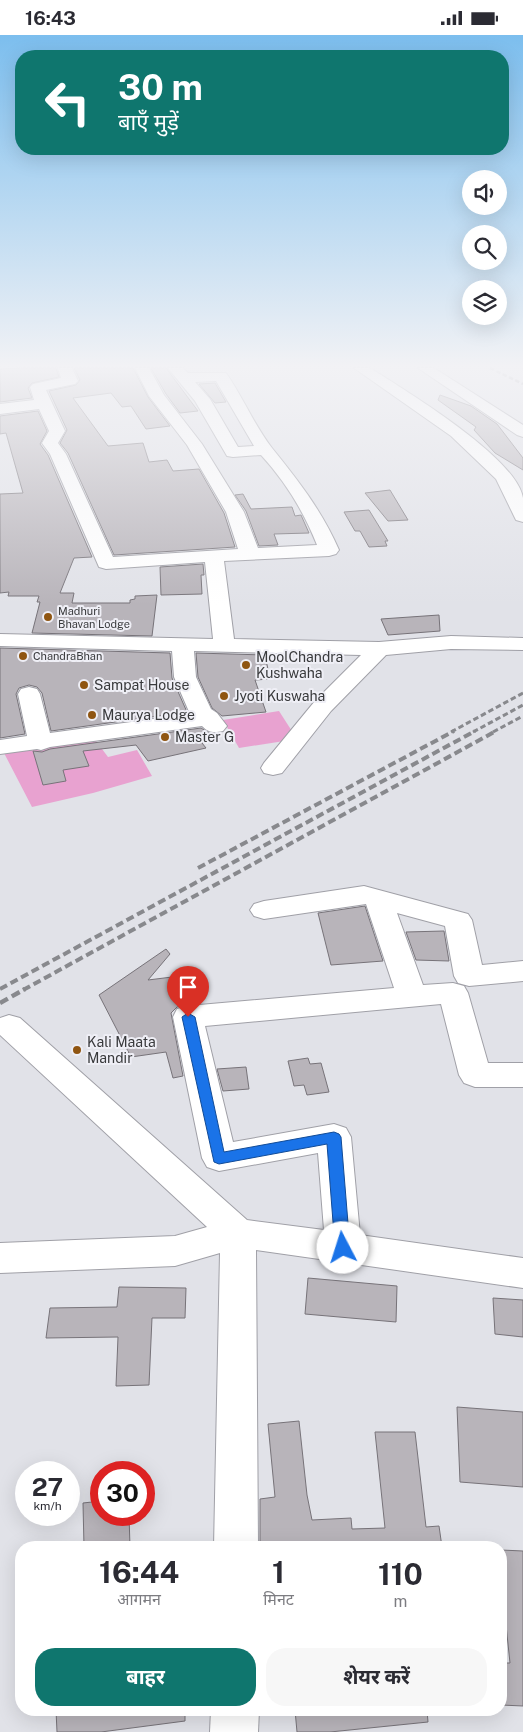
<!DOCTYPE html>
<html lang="hi">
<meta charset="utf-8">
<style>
body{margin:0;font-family:"Public Sans","Noto Sans Devanagari",sans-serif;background:#f7f7f7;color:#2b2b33;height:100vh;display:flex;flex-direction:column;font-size:19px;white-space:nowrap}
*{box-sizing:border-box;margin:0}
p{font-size:16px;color:#7c7c81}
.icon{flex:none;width:28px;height:28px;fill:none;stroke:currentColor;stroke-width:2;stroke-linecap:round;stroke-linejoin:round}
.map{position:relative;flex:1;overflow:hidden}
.sheet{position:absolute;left:15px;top:1506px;width:492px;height:175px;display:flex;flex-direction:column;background:#fff;border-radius:20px;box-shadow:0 5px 20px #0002}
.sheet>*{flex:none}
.guide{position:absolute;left:15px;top:15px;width:494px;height:105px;border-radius:20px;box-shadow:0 5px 20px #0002;background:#0f766e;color:#fff;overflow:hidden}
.controls{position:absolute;left:462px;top:135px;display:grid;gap:10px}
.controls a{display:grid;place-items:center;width:45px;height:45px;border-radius:50%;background:#fff;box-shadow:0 5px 20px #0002;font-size:25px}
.speed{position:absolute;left:15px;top:1426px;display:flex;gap:10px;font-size:25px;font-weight:700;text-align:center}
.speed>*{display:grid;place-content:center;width:65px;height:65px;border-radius:50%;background:#fff;box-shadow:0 5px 20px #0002;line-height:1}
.speed small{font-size:12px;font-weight:400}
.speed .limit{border:8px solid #d22;background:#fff;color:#111}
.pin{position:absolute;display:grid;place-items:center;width:42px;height:42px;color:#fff;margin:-51px -21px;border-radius:50% 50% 50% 0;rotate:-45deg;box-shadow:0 0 5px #0007}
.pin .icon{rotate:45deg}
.me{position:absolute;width:55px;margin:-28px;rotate:355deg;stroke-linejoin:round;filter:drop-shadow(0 0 4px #0008)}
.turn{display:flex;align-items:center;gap:18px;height:105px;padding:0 20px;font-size:22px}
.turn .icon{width:65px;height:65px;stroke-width:2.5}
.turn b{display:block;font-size:35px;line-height:42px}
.eta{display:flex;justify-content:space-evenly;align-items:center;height:85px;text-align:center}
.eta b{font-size:30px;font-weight:700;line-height:35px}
.button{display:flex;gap:10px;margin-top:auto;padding:10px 20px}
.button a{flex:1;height:58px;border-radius:20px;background:#0f766e;color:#fff;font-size:20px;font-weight:700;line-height:58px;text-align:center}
.button a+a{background:#f7f7f7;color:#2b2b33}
.status{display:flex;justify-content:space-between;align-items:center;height:35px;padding:0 25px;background:#fff;direction:ltr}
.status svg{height:14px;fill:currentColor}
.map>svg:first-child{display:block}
.green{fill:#e8a2d0}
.building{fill:#b8b4ba;stroke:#777379}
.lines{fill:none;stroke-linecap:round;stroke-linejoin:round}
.minor-casing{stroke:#a0a0a7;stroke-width:2}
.major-casing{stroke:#a0a0a7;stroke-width:2}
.minor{fill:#fff;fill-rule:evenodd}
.major{fill:#fff;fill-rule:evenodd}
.rail-far3{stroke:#88898d;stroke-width:2.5;stroke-dasharray:4.5 2.5;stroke-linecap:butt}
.rail-far2{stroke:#88898d;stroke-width:3;stroke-dasharray:5.5 3;stroke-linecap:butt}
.rail-far1{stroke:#88898d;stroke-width:4;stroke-dasharray:8 4;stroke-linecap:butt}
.rail{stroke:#88898d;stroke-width:4.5;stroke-dasharray:9 4.5;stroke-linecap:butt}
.route{fill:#1a73e8;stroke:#114b97}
.poi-dot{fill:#8f5511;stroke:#efeff6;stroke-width:2}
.labels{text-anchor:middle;stroke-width:4;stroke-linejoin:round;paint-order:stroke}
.far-poi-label{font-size:11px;fill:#393a3c;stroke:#efeff6;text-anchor:start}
.poi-label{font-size:14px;fill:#393a3c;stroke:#efeff6;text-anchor:start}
</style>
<div class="status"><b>16:43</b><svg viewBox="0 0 49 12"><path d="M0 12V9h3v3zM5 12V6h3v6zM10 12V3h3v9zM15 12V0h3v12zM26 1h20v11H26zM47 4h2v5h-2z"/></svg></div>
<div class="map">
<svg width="523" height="1697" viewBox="0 0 523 1697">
<rect width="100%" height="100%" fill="#e1e2e8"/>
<!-- green -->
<g class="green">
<path d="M279 676 297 704 239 713 223 685Z"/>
<path d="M96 706 108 722 137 715 152 741 93 758 32 772 4 718Z"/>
</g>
<!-- building -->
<g class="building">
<path d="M21 333H56L59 342 32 348 28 353 32 363 0 367V334Z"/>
<path d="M74 333H133L148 362 170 391 146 394 131 371 122 372 111 358 73 363 108 411 143 408 149 427 167 425 173 436 199 434 224 478 235 512 114 520 68 418 60 408 67 395 49 356 76 350 80 345Z"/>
<path d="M151 333H166L198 376 180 378 166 359Z"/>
<path d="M215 348 226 367 215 368 199 349Z"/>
<path d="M440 360 471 371 497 389 523 423V435L495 418 474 395 476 392 438 365Z"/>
<path d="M38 376 47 396 40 409 48 420 92 522 74 523 60 558H74L72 568H130V565L135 564V561L157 560 152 601 32 598 40 567H37L39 561H8L9 557 0 558V459L23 458 6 398 0 399V381Z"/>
<path d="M390 455 408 485 388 486 365 458Z"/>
<path d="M243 459 251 474 292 472 295 481 301 480 309 498 274 499 278 510 259 511 246 476 235 460Z"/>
<path d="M369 475 388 506H385L387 511 369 512 360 496H355L344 477Z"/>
<path d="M203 529 204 540H201L202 559 161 560 160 532Z"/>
<path d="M439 580 440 596 388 600 381 584Z"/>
<path d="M0 613 170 618 172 643 187 677 51 696 42 658 37 652 29 650 19 653 16 659 25 699 0 703Z"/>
<path d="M196 618 265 620 270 644 255 645 266 677 222 681 212 673 198 642Z"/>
<path d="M201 693 209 698 216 699 219 704 202 708 206 713 148 726 136 710 83 716 89 731 63 735 66 746 43 750 33 716 42 717 50 714Z"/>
<path d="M365 871 383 926 331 930 318 878Z"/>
<path d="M444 896 449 926 416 925 406 897Z"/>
<path d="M166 914 170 919 148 945 188 940 195 968 177 972 171 978 183 1041 173 1043 166 1017 131 1022 99 960Z"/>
<path d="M308 1023 310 1029 321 1028 329 1057 307 1060 304 1050 294 1051 288 1026Z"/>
<path d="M246 1032 249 1054 223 1056 217 1034Z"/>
<path d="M308 1243 397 1251 396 1287 305 1279Z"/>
<path d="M119 1252 186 1253 185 1283H152L149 1350 116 1351 118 1302 46 1303 50 1273 117 1272Z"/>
<path d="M493 1263 523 1265V1302L495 1299Z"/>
<path d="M457 1372 523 1377V1452L460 1447Z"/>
<path d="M299 1386 307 1460 312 1485 351 1483 352 1494 385 1493 375 1397H415L426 1492 439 1491 442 1512H260V1464L275 1462 268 1389Z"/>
<path d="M101 1466V1480H129L130 1512H84L83 1468Z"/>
<path d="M501 1515 523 1516V1671L501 1670V1628H510L506 1590H501Z"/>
<path d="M56 1675H185V1686L101 1697H57Z"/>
<path d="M295 1675H427L428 1687 330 1697H297Z"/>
</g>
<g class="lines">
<!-- minor casing -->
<g class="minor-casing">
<g id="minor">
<path d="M58 333H72L78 346 75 349 46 355 65 396 58 408 66 419 113 522 238 514 226 477 187 410 149 361 135 333H149L164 360 202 409 244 477 258 513 317 510C304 477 285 446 261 420L233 422 227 421 195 366 168 333H183L188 338H226C243 362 254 390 272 413 298 445 322 476 339 515L336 519 329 521 224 526 234 604 379 607 451 601 523 603V615L451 614 386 620 331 676 282 738 273 740 264 738 261 733 264 728 315 666 361 620 194 616 196 642 211 674 217 678 227 691 223 696C214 698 209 698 202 691L50 712 41 715 37 714 0 719V705L27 701 18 659 21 654 29 652 37 654 40 659 50 698 190 679 174 642 172 616 0 611V599L213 604 205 527 106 534 99 532 50 419 42 408 49 396 39 374 0 379V369L34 365 30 352 33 349 61 343ZM216 346 254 411 238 412 210 364 195 347Z"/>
<path d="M364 851 468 879 472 885 482 930 523 926V946L469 951 458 948 454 941 445 891 397 878 423 950 453 948 464 951 468 958 488 1028H523V1052H475L464 1048 459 1040 441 969 205 991 233 1107 334 1089 346 1093 351 1102 360 1200 523 1223V1253L256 1215 258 1512H214L220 1218 175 1231 0 1238V1208L175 1201 207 1192 0 1000V983L9 980 20 983 247 1185 324 1195 318 1118 219 1136 207 1132 202 1123 173 982 177 974 188 971 394 953 366 869 264 884 254 881 250 875 254 869 264 866Z"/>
<path d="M211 1675H259L258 1697H210Z"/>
</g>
</g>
<!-- major casing -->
<g class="major-casing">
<g id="major">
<path d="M354 333H370C406 356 516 422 523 463 523 471 523 479 523 487L516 485 514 481 496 444 451 401Z"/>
<path d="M418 333H434L523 390V402L517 400Z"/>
</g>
</g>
<!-- minor -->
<use href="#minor" class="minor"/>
<!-- major -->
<use href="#major" class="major"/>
<!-- rail-far3 -->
<path class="rail-far3" d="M490 333 523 349"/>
<!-- rail-far2 -->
<g class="rail-far2">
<path d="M451 697 523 658"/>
<path d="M473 697 523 670"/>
<path d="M493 697 523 681"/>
</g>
<!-- rail-far1 -->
<g class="rail-far1">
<path d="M198 833 454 696"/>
<path d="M0 954 475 696"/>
<path d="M23 955 496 696"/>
</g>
<!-- rail -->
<path class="rail" d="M0 968 25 954"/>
</g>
<!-- sky -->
<linearGradient id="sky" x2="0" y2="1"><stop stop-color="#7cbeee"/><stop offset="0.58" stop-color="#f2f2f5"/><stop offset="1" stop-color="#f2f2f5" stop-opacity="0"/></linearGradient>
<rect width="523" height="570" fill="url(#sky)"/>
<!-- route -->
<path class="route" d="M188 978 195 982 224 1117 334 1097 339 1099 341 1102 350 1213 348 1217 343 1219 337 1217 335 1213 327 1109 219 1129 214 1127 182 982Z"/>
<!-- markers -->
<g class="poi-dot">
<circle cx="48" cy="582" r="5"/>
<circle cx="23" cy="621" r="5"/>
<circle cx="246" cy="630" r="5"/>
<circle cx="84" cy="650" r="5"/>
<circle cx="224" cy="661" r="5"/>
<circle cx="92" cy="680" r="5"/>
<circle cx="165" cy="702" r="5"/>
<circle cx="77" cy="1015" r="5"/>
</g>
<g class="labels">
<!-- far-poi labels -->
<g class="far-poi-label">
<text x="58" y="580">Madhuri<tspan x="58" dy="13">Bhavan Lodge</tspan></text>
<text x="33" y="625">ChandraBhan</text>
</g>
<!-- poi labels -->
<g class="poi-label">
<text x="256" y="627">MoolChandra<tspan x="256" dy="16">Kushwaha</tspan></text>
<text x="94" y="655">Sampat House</text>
<text x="234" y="666">Jyoti Kuswaha</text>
<text x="102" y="685">Maurya Lodge</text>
<text x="175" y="707">Master G</text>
<text x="87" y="1012">Kali Maata<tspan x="87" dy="16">Mandir</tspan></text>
</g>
</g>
</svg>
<div class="controls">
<a><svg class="icon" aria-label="sound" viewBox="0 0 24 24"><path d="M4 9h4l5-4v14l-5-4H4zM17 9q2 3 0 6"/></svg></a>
<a><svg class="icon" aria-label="search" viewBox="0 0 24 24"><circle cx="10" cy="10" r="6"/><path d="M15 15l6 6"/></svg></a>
<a><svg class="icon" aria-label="layers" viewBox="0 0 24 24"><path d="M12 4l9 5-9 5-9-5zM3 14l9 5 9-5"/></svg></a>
</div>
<div class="speed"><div>27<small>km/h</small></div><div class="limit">30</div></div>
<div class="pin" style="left:188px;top:982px;background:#d93025"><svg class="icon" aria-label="arrive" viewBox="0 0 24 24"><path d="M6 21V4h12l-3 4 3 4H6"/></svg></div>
<svg class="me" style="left:343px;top:1213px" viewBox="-20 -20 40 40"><circle r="19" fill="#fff"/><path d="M0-13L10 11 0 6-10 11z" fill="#1a73e8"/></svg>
<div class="guide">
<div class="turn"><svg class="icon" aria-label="left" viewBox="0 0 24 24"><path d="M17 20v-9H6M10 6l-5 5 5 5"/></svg><div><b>30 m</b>बाएँ मुड़ें</div></div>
</div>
<section class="sheet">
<div class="eta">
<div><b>16:44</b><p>आगमन</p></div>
<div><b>1</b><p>मिनट</p></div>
<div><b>110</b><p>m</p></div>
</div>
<div class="button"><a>बाहर</a><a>शेयर करें</a></div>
</section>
</div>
